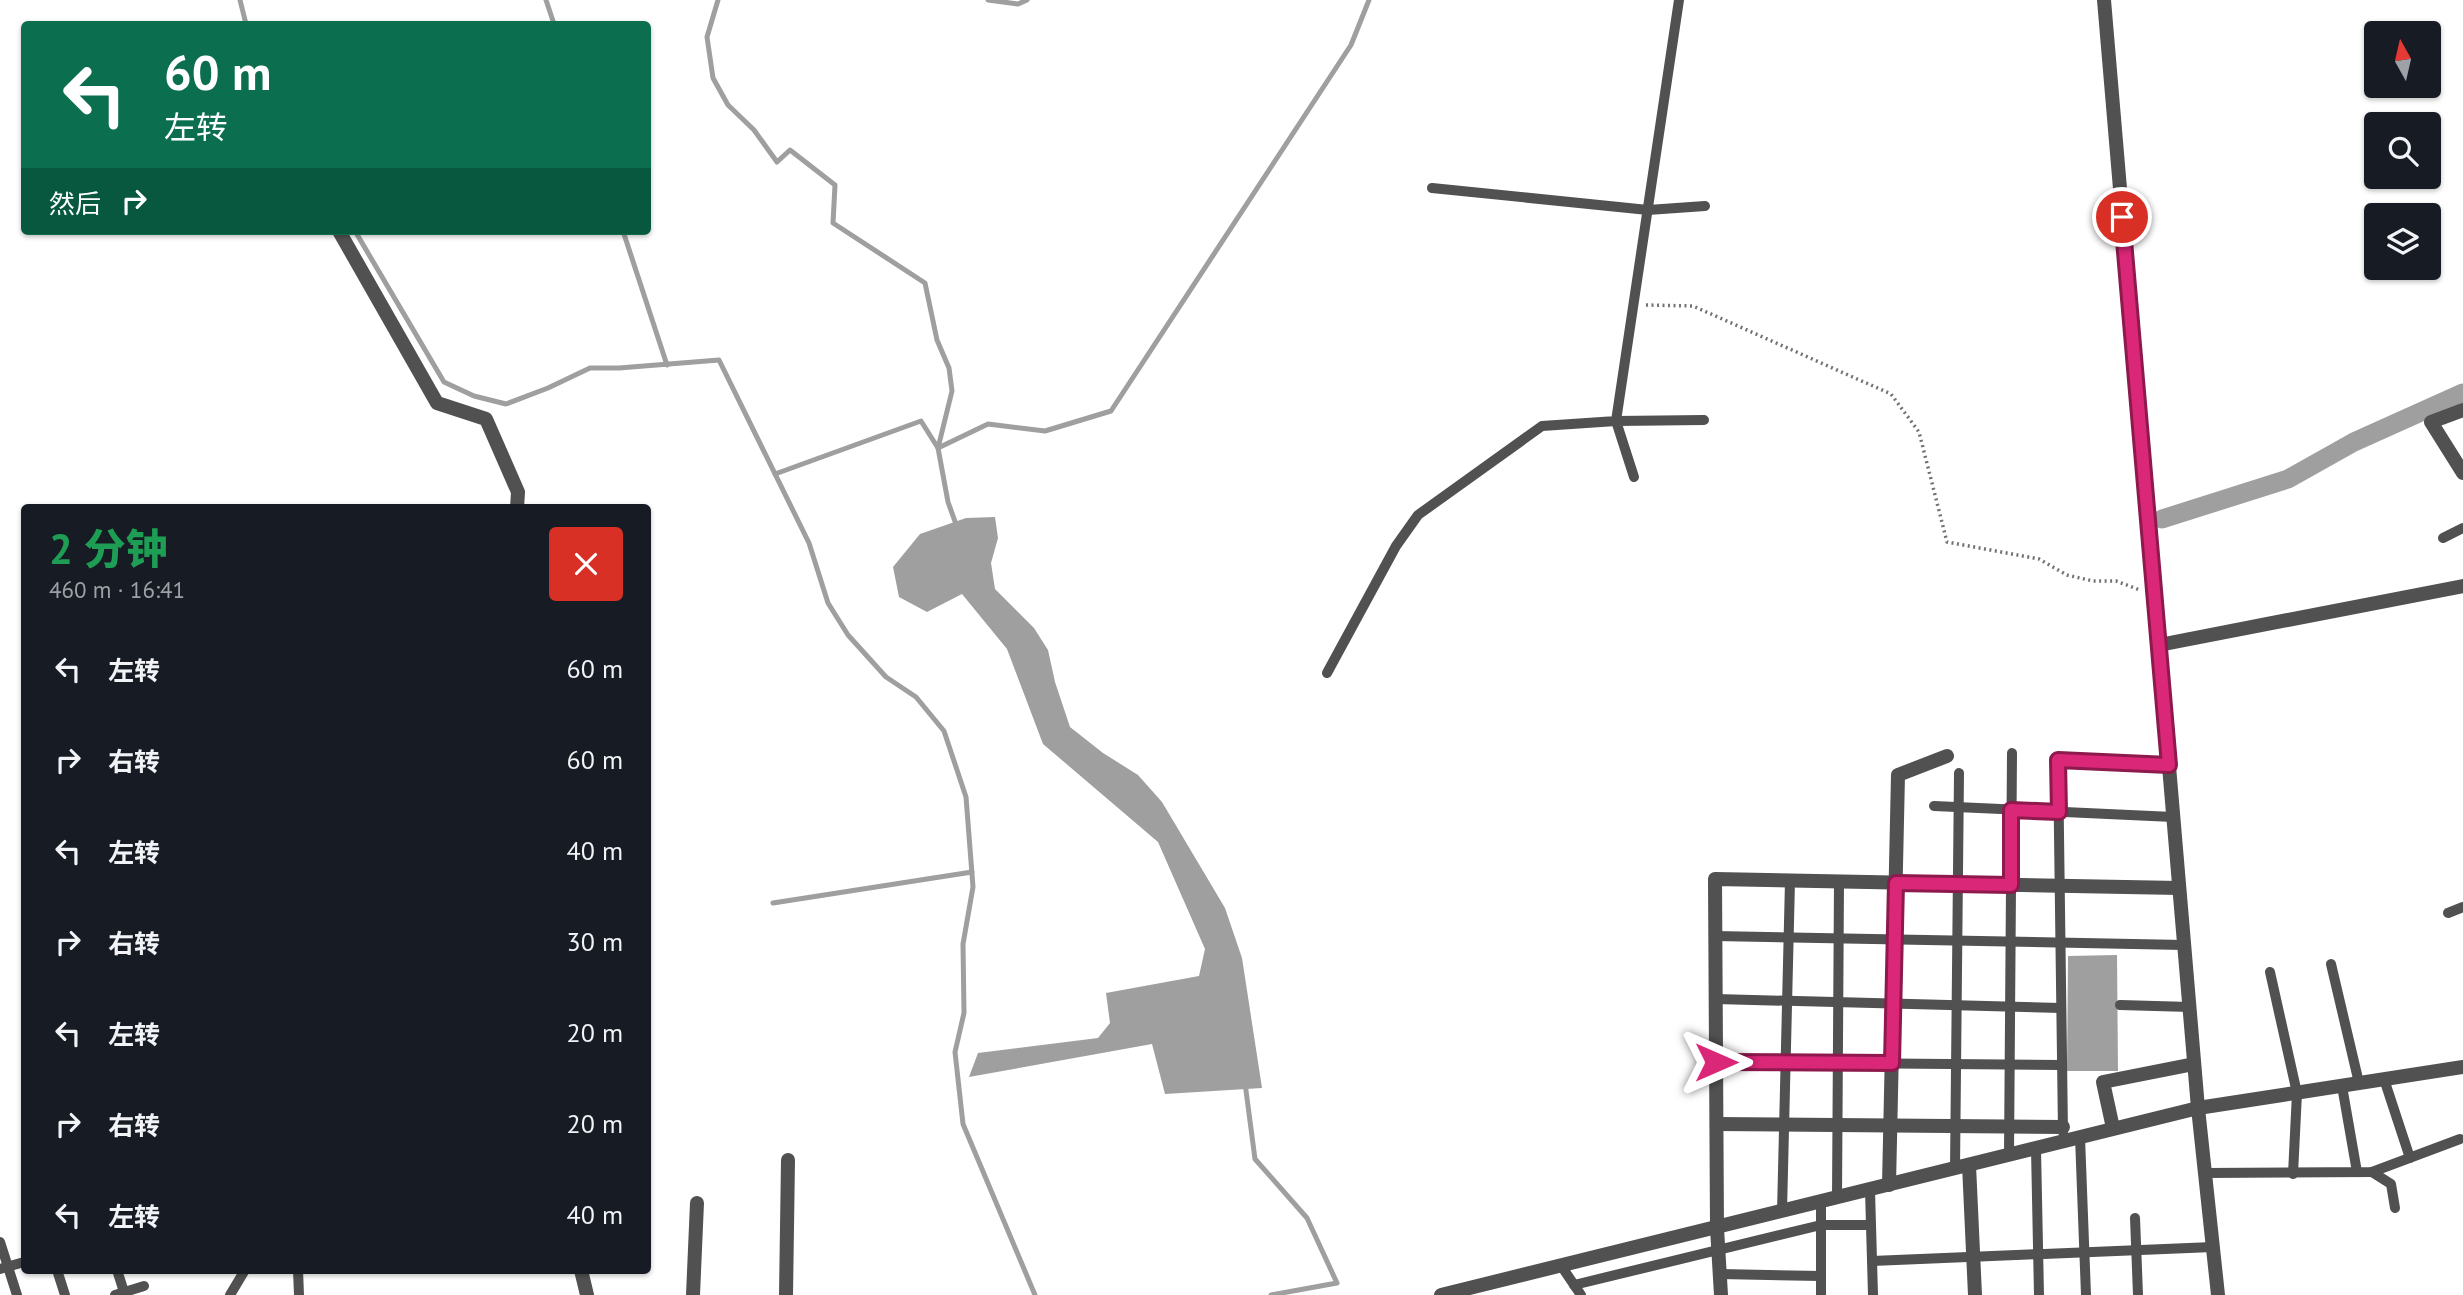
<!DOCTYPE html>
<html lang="zh">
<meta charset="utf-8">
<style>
body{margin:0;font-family:"PT Sans","Noto Sans SC",sans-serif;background:#20242c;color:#f1f3f6;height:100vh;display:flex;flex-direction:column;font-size:26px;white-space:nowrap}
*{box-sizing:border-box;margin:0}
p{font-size:23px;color:#9ea1a6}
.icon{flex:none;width:38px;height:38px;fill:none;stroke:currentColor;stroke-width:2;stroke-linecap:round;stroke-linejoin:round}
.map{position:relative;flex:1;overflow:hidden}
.drawer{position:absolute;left:21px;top:504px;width:630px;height:770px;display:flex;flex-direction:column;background:#171b24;border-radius:7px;box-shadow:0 2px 5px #0004}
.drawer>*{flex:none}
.guide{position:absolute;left:21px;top:21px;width:630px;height:214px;border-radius:7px;box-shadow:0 2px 5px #0004;background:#0b6e4f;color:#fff;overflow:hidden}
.needle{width:46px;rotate:352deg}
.buttons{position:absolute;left:2364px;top:21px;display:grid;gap:14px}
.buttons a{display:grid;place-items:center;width:77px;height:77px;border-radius:7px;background:#171b24;box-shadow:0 2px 5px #0004;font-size:35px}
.pin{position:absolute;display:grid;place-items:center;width:60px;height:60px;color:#fff;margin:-30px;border:4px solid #fff;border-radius:50%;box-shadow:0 2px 7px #0007}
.me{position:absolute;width:77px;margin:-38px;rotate:90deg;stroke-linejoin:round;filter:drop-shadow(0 0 5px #0008)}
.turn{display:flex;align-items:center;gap:24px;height:147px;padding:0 28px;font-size:32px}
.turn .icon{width:91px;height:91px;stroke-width:2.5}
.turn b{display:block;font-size:49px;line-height:60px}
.then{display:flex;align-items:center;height:66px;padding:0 28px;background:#0003;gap:14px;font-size:26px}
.round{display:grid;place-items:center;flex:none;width:74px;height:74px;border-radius:7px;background:#20242c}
.overview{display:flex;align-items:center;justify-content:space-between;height:119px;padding:0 28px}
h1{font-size:42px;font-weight:800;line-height:52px;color:#1e9e55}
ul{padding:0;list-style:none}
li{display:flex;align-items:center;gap:21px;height:91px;padding:0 28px}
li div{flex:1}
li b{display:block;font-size:26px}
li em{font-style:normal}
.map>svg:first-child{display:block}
.water{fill:#9f9f9f}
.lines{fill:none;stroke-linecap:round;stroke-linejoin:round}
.stream{stroke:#9f9f9f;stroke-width:5}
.canal{stroke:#9f9f9f;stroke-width:19}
.path{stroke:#737373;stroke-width:3.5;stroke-dasharray:2 3.5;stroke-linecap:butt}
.service{stroke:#515151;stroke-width:10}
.minor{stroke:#515151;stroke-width:14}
.tertiary{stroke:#515151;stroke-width:14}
.route-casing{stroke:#8e194d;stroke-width:18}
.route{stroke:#db2777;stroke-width:12}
</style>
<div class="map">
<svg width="2463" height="1295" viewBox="0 0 2463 1295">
<rect width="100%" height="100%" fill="#fff"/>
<!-- water -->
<g class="water">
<path d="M995 517 998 538 991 563 995 589 1034 628 1048 650 1055 682 1070 727 1103 753 1138 775 1162 802 1225 908 1242 958 1262 1088 1165 1094 1152 1044 969 1077 978 1053 1098 1038 1110 1023 1106 993 1199 976 1205 949 1158 842 1043 744 1007 649 962 594 927 612 899 597 893 567 920 534 966 518Z"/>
<path d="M2117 955 2118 1071H2067L2068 956Z"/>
</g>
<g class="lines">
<!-- stream -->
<g class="stream">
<path d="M240 0 246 24"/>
<path d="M546 0 554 24"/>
<path d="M718 0 707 37 713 78 728 105 754 130 777 162 790 150 835 185 833 223 925 283 937 340 949 368 952 391 938 448 921 421 775 474"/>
<path d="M988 0 1018 4 1027 0"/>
<path d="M355 231 444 382 474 396 506 404 548 388 590 368H619L719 360 809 543 828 603 848 635 886 677 916 697 944 731 966 797 973 887 963 944 964 1013 955 1052 963 1124 1035 1295"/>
<path d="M623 231 667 365"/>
<path d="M957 527 948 502 938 448 988 424 1045 431 1111 411 1351 45 1369 0"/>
<path d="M773 903 972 872"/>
<path d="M1245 1083 1255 1159 1307 1218 1337 1283 1271 1295"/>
</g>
<!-- canal -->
<path class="canal" d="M2162 519 2288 479 2354 442 2463 393"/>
<!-- path -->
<path class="path" d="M1646 305 1693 306 1891 394 1919 432 1947 542 2039 559 2067 575 2093 581H2116L2140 590"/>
<!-- service -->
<g class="service">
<path d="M1432 188 1648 210 1705 206"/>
<path d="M1634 477 1616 421 1704 420"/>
<path d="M2443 538 2463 528"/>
<path d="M1327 673 1396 546 1418 515 1542 426 1616 421 1679 0"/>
<path d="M2058 760 2063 1132"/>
<path d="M1934 806 2173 817"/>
<path d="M2448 913 2463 907"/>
<path d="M1715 936 2184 945"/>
<path d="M2331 964 2359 1083"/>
<path d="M2270 972 2297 1093 2293 1174"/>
<path d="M1716 999 2061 1008"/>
<path d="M2120 1005 2190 1007"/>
<path d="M1716 1062 2062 1065"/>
<path d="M2384 1079 2410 1158"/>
<path d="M2342 1086 2357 1172"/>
<path d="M2080 1137 2086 1295"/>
<path d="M2036 1149 2039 1295"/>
<path d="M2009 1155 2012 753"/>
<path d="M1955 1169 1959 773"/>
<path d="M2372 1172 2391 1184 2395 1208"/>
<path d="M2205 1173 2372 1172 2460 1139"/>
<path d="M1870 1190 1873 1295"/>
<path d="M1837 1198 1839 882"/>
<path d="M1821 1202V1295"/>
<path d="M1782 1212 1790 881"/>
<path d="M2135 1218 2138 1295"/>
<path d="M0 1242 17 1295"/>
<path d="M1872 1261 2213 1247"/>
<path d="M1562 1267 1581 1295"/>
<path d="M0 1269 24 1262"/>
<path d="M57 1270 65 1295"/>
<path d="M117 1270 125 1295"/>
<path d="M298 1270 299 1295"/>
<path d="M1720 1274 1821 1276"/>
<path d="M1574 1285 1821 1225H1871"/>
<path d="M115 1295 144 1286"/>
<path d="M230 1295 245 1270"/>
</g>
<!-- minor -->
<g class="minor">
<path d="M2104 0 2198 1108 2218 1295"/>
<path d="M339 231 437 403 486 419 518 492 517 508"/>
<path d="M2463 410 2431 422 2463 473"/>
<path d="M2159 645 2463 586"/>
<path d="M2058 760 2169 765"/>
<path d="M1717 1124 2063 1127"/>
<path d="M2113 1128 2103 1082 2194 1064"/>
<path d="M1969 1165 1975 1295"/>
<path d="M1889 1185 1898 775 1947 756"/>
<path d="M581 1270 587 1295"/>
<path d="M693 1295 697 1203"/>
<path d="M786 1295 788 1160"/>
<path d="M1721 1295 1717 1228 1715 879 2179 888"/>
</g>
<!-- tertiary -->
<path class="tertiary" d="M1441 1295 2198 1108 2463 1067"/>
</g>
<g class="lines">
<!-- route casing -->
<g class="route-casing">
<path id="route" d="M1716 1062 1892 1063 1896 883 2011 885V810L2059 812 2058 760 2169 765 2122 217"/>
</g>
<!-- route -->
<use href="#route" class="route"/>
</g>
</svg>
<div class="buttons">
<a><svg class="needle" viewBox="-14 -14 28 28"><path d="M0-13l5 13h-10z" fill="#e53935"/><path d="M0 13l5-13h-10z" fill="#9ea1a6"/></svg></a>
<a><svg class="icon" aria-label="search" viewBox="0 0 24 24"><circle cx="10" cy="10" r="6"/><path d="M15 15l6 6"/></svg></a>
<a><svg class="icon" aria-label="layers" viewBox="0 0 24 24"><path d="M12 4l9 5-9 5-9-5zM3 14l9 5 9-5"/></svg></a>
</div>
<div class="pin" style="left:2122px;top:217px;background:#d93025"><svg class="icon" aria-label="arrive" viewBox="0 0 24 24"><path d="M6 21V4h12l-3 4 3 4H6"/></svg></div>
<svg class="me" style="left:1716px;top:1062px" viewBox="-20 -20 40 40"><path d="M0-17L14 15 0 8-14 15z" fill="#db2777" stroke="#fff" stroke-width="4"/></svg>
<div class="guide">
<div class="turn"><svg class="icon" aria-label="left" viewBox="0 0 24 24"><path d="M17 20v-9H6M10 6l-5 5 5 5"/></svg><div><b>60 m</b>左转</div></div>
<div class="then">然后<svg class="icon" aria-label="right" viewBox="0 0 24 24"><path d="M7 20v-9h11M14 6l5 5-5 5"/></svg></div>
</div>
<section class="drawer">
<div class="overview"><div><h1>2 分钟</h1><p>460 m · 16:41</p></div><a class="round" style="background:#d93025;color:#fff"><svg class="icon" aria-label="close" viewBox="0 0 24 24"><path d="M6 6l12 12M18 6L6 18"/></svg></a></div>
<ul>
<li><svg class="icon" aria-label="left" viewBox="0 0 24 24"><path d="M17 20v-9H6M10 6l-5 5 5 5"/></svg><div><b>左转</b></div><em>60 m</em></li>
<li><svg class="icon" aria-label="right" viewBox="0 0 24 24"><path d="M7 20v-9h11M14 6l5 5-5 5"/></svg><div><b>右转</b></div><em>60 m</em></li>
<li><svg class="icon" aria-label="left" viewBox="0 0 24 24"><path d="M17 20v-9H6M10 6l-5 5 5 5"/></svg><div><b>左转</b></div><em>40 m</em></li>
<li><svg class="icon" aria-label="right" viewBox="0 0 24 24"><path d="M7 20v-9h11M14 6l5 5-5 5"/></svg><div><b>右转</b></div><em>30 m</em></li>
<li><svg class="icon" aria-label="left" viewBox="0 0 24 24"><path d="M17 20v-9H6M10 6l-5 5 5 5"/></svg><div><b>左转</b></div><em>20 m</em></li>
<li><svg class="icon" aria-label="right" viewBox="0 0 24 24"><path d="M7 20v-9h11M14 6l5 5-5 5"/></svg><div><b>右转</b></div><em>20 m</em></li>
<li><svg class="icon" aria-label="left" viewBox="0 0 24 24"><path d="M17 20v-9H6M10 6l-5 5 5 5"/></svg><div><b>左转</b></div><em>40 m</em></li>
</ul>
</section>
</div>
